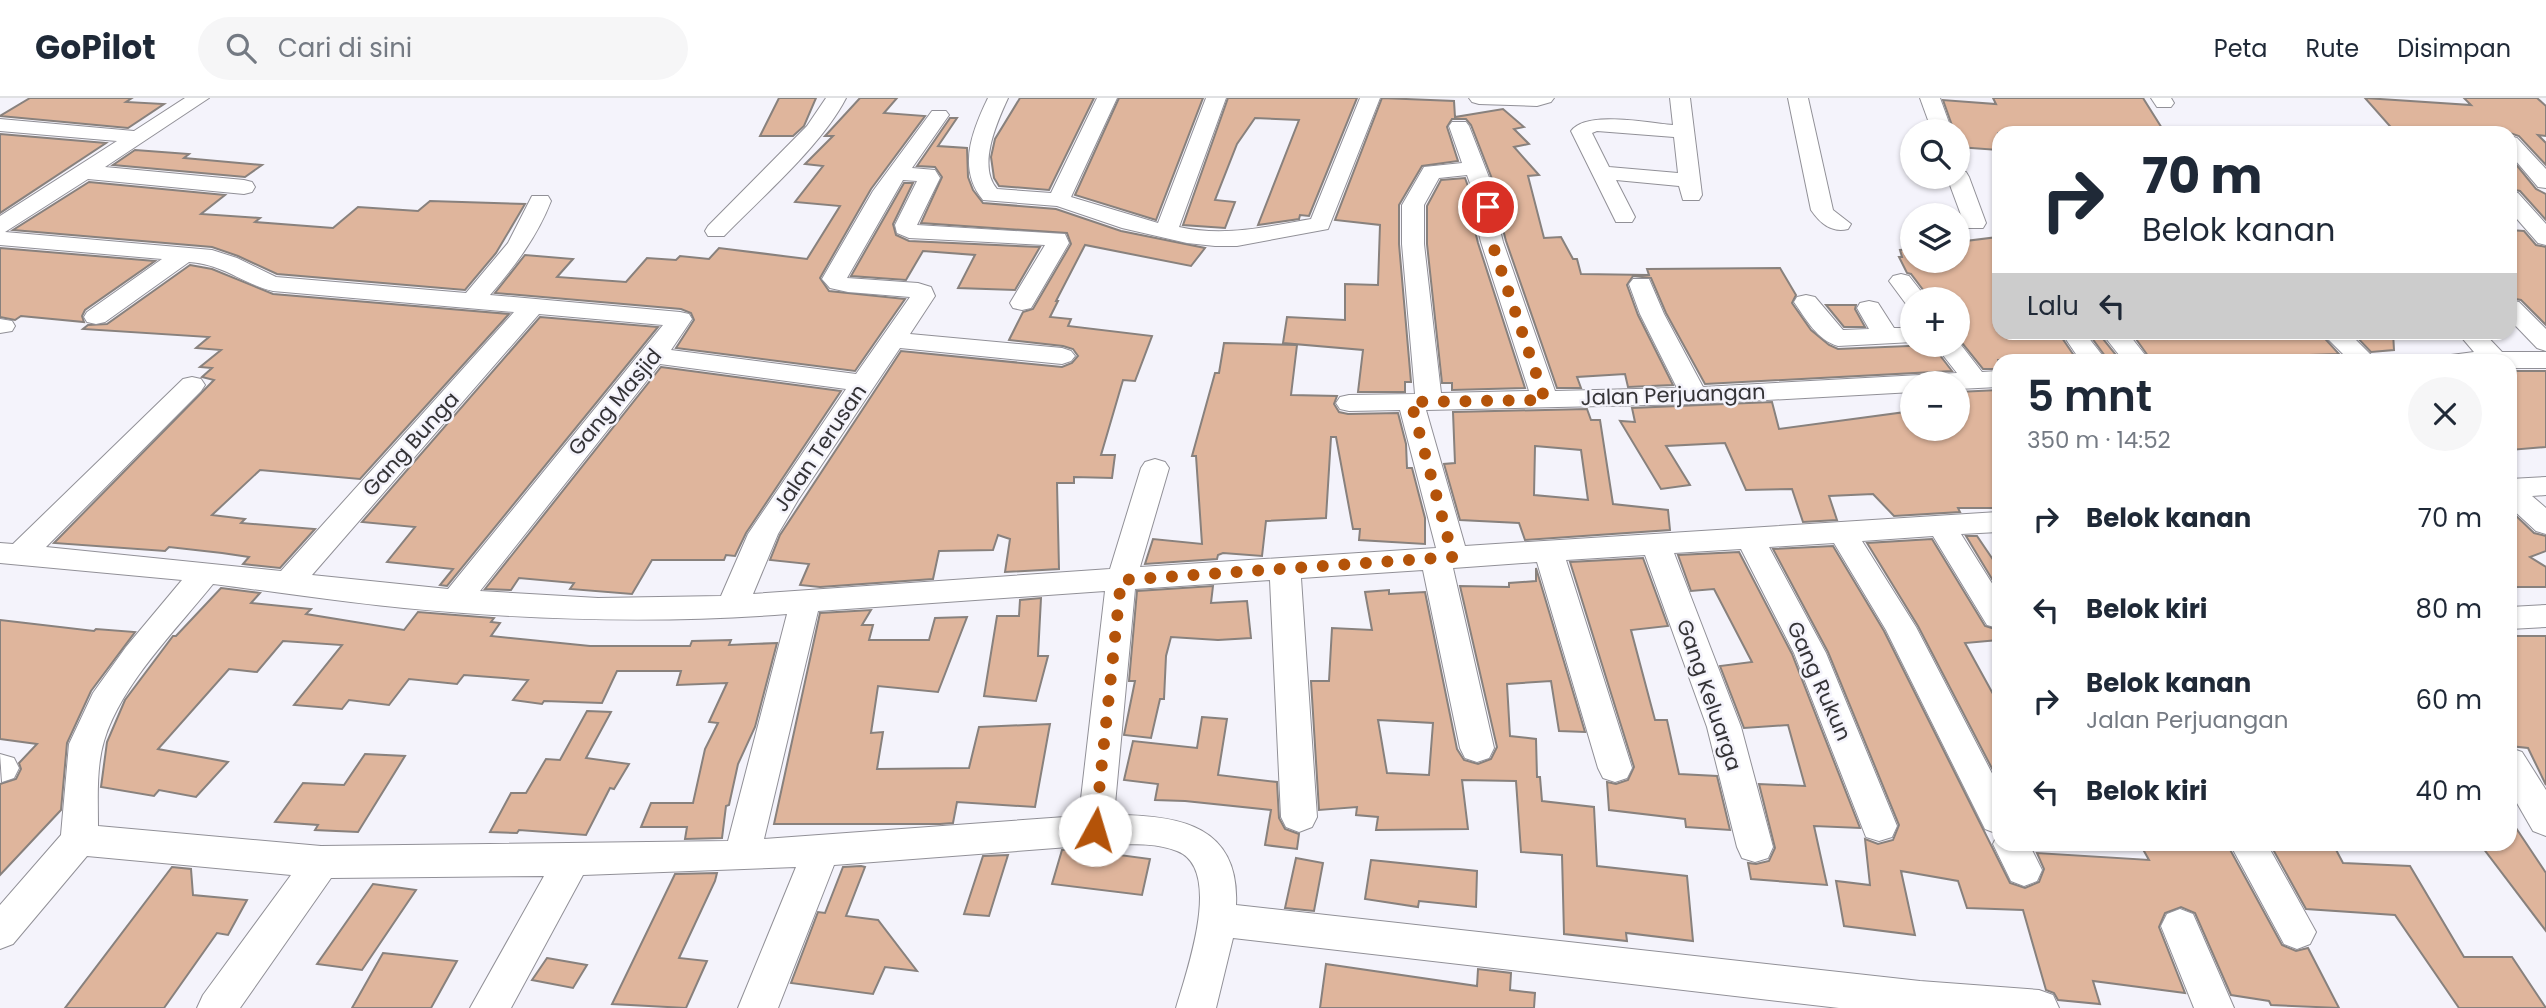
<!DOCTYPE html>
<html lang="id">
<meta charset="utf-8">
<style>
body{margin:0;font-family:Poppins,sans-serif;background:#f6f6f7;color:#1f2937;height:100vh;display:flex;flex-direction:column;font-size:26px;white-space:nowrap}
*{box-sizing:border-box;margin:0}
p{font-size:23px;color:#747a83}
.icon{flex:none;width:38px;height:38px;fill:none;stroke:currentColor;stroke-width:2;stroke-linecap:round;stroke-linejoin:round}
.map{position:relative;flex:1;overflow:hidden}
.side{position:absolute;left:1992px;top:256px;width:525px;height:497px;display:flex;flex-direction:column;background:#fff;border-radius:21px;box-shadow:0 2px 5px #0004}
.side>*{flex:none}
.banner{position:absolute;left:1992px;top:28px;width:525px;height:214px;border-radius:21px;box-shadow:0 2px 5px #0004;background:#fff;color:#1f2937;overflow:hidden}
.tools{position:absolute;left:1900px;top:21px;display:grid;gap:14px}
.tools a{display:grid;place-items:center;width:70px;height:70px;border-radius:50%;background:#fff;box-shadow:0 2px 5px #0004;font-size:35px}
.pin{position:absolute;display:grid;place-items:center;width:60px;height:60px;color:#fff;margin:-30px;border:4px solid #fff;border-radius:50%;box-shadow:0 2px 7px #0007}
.me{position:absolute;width:77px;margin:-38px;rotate:6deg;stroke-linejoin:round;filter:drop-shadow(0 0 5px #0008)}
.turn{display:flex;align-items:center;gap:24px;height:147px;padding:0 35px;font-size:32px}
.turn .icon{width:91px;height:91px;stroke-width:2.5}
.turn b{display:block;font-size:49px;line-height:60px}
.then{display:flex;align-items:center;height:66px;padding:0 35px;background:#0003;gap:14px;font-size:26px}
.round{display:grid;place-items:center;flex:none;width:74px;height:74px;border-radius:37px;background:#f6f6f7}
.overview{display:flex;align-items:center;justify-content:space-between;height:119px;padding:0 35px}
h1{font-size:42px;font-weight:600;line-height:52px}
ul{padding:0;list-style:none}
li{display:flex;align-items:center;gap:21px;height:91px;padding:0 35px}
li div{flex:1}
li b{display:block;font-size:26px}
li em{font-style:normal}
header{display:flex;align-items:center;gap:42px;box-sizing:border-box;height:98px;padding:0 35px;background:#fff;border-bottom:2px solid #e0e1e3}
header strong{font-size:33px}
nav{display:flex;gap:38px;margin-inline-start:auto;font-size:24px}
.search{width:490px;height:63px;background:#f6f6f7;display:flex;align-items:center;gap:18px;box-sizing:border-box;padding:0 24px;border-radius:38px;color:#747a83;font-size:26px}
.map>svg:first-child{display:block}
.building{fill:#dfb59c;stroke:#88817d;stroke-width:2;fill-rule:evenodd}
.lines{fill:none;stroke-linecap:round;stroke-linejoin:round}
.minor-casing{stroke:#919097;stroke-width:2}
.minor{fill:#fff;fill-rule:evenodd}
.route{stroke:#b45309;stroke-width:12;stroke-dasharray:0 21.6}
.labels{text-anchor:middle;stroke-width:5;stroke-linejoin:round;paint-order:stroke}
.street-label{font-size:21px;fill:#343336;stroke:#f4f3fb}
</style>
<header>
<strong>GoPilot</strong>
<div class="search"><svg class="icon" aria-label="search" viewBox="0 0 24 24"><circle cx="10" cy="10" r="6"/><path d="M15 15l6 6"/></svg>Cari di sini</div>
<nav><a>Peta</a><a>Rute</a><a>Disimpan</a></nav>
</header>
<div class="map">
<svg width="2546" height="910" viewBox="0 0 2546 910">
<rect width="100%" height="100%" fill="#f4f3fb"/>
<!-- building -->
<g class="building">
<path d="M30 0H132L126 4 164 6 128 30 0 18Z"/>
<path d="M779 0H816L804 28 793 38H760Z"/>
<path d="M860 0H897L884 15 925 18 871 91 820 180 829 193 905 201 855 273 676 250 694 222 691 215 681 211 495 195 525 157 573 161 557 179 626 184 647 160 676 162 680 158 709 161 719 150 807 161 840 108 795 104 823 68 805 66 833 38H825Z"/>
<path d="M1020 0H1094L1049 92 999 88 994 80 991 59 995 41Z"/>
<path d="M1119 0H1203L1156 122 1075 97Z"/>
<path d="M1228 0H1357L1309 118 1300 117 1299 121 1258 127 1299 22 1255 20 1237 46 1215 102 1235 104 1225 130 1183 127Z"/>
<path d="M1382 0 1454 3 1455 19 1503 11 1524 29 1514 31 1529 46 1514 49 1539 77 1528 78 1544 140 1561 139 1573 161H1577L1581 176 1649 177 1647 171 1780 170 1796 197 1792 205 1811 232 1829 247 1838 251 1932 247 1952 273 1705 286 1666 215 1651 180 1633 178 1627 187 1638 217 1673 287 1628 289 1625 276 1577 279 1581 290H1557L1506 143 1500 120 1501 104 1471 27 1466 21H1452L1447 29 1458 63 1422 68 1399 107V146L1411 284H1405V294H1358L1363 252 1283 245 1287 219 1345 222V186L1378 187 1380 127 1335 122Z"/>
<path d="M1993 0H2143L2165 35H1998V52L1958 49V33H1954L1943 2 1996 6Z"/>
<path d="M2365 0 2471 7 2464 0H2537L2546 8V38L2538 37 2546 45V67L2519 38 2510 35H2396Z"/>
<path d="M950 20H957L938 48 967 50 968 79 973 92 983 105 1056 111 1121 133 1205 150 1191 168 1085 147 1056 203H1058L1050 219 1071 221 1068 228 1152 238 1135 283 1123 282 1101 357H1115L1112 380 1074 379V385H1057L1059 471 1005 474 1010 441 998 437 993 452 939 453 933 481 820 489 800 487 809 466 770 462 780 437 901 253 1062 269 1072 265 1078 258 1073 251 1063 248 1009 242 1023 214 1033 211 1071 146 1067 135 921 125 942 79 935 69 917 68Z"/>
<path d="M0 36 106 45 0 115Z"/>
<path d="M135 52 189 56 184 60 262 67 245 79 113 67Z"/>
<path d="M2510 59 2536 91 2546 96V122L2520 93 2510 91Z"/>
<path d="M1465 80 1474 105 1472 121 1478 145 1525 290 1452 292V285H1442L1427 146V108L1441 82Z"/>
<path d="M89 84 225 97 201 116 260 120 255 124 333 130 358 109 418 113 430 103 525 106 496 155 465 192 277 176 238 158 212 149 13 132Z"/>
<path d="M904 85H913L893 126 896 137 909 143 1040 149 1015 192 958 190 975 157 923 153 906 182 851 178Z"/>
<path d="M2510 132 2524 133 2536 147 2546 149V227L2521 202 2510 200Z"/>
<path d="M1998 139V234L2060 237 2077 262H1998V271H1983L1958 240V201H1930L1911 176 1907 175 1899 159H1902L1900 152 1913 151V163H1958V144Z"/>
<path d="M0 150 155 163 85 212 82 218 84 224 21 218 15 222 0 219Z"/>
<path d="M190 167 212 171 273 196 509 216 360 381 260 372 212 417 245 421 241 425 315 431 280 470 243 466 249 459 222 455 169 449 165 453 54 445 214 282 202 279 212 270 200 269 221 252 196 250 209 239 83 231 88 227 107 226Z"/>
<path d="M1826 207H1856L1855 211 1865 229H1844Z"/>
<path d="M540 219 658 229 447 488 440 487 453 471 387 464 415 429 362 424Z"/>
<path d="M2131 234H2319L2339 256 2151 262Z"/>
<path d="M2352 234H2393L2394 252 2371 254Z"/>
<path d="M2099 235V236L2120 262H2108L2089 236Z"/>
<path d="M1224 245 1297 247 1291 297 1337 298 1334 306 1339 314 1348 316 1398 315 1406 346 1407 370H1412L1425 420V446L1359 442 1360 431H1353L1336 339H1331L1326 420 1266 423 1262 458 1223 455 1218 457 1217 461 1145 466 1153 441 1202 446 1196 358H1192L1215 275H1219Z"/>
<path d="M661 269 841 293 746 435 735 458 726 457 724 462H652L632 496 570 491 574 485 519 480 511 492 485 491Z"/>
<path d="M2510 273H2546V349L2510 352Z"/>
<path d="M1998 292V410H1958L1960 414 1894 418 1873 396 1829 398 1837 422 1803 424 1792 391 1746 392 1725 345 1666 348 1690 387 1661 391 1620 323 1635 324 1632 310 1772 304 1779 331 1913 313V331H1958V294Z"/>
<path d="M1587 311 1591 322H1600L1613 406 1668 412 1670 432 1525 442 1519 425 1460 422 1444 366 1455 365 1453 314ZM1535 348 1581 352 1588 402 1534 397Z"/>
<path d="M2510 412 2534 435 2546 438V453L2530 459 2546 469V489H2510Z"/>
<path d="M1966 438H1977L1998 469V491Z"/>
<path d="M1932 441 1985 528 1998 532V542L1965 545 1998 605V682L1918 528 1867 445Z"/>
<path d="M1833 448 1884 533 2010 785 2025 790 2039 784 2044 771 2037 755 2149 762 2140 746H2227L2282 847 2296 853 2308 850 2339 910 2271 907 2269 903 2231 897 2195 815 2181 809 2165 815 2159 829 2185 895 2093 883 2100 906 2058 902 2054 895 2046 892 2023 812 1967 810 1958 783 1901 773 1915 837 1844 828 1836 783 1870 787 1865 741 1878 746 1893 742 1899 727 1828 554 1773 451Z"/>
<path d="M1739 454 1792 556 1860 730 1814 728 1827 787 1751 781 1748 765 1756 766 1769 763 1775 750 1759 686 1805 688 1788 627 1744 630 1720 568 1752 564 1714 491 1691 493 1678 457Z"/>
<path d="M1643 460 1668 528 1631 532 1655 622H1667L1679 676 1717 678 1730 732 1686 729 1685 721 1609 712 1607 684 1616 686 1628 682 1634 669 1570 464Z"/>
<path d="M1536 470 1585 634 1559 633 1551 583 1507 586 1510 638 1536 641 1537 679H1540L1542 703 1594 709 1597 768 1687 778 1693 843 1626 835 1627 843 1564 836 1562 757 1521 754 1516 683 1462 682 1468 731 1376 732 1378 719 1356 717 1357 709 1319 712 1311 583H1329L1332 530 1372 532 1365 494 1389 492V496L1425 494 1457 651 1464 662 1478 666 1491 661 1497 649 1460 488 1509 489V485L1536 483ZM1378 622 1433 625 1429 677 1387 675Z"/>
<path d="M1213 488 1211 505 1247 503 1251 540 1218 542 1171 539 1166 558 1164 601H1160L1151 640 1124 637 1135 583H1129L1137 493Z"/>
<path d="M221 490 260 495 251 505 311 511 306 516 404 532 418 514 494 520 491 524 500 525 491 538 590 548H690L692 543 731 542 729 547 777 545 755 629 738 666 729 707 726 708 722 740 685 741 687 729H641L651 705H693L705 651 718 625 709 624 727 585 677 587 681 573H617L602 605 544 603 542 606 513 602 528 582 464 577 457 586 409 581 389 607 349 602 342 611 294 607 342 547 283 543 257 574 229 571 158 651 228 664 196 699 159 692 154 698 101 689 107 644 125 602 173 538H176Z"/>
<path d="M1041 500 1038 558H1048L1036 603 984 598 997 518H1019L1020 502Z"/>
<path d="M871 512 862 527H873L869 542H929L935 520 967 519 938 594 878 588 871 635 883 634 877 671 969 670 979 629 1050 626 1035 709 957 704 953 725 940 726H774L820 515Z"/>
<path d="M0 522 94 533 96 531 135 534 91 593 67 645 61 712 0 777V686L16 681 21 671 19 665 37 646 0 641Z"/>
<path d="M2510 538H2546V687L2528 650 2510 648Z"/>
<path d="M587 613 611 614 586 660 629 666 614 691 610 690 586 737 519 732 517 735 490 734 511 695H526L546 661 560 662Z"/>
<path d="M1202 619 1227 621 1218 677 1277 684 1279 720 1285 731 1299 736 1297 751 1265 747 1271 712 1185 703 1155 702 1158 686 1124 682 1133 643 1197 650Z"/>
<path d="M365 656 405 658 358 734 315 732 318 727 275 724 303 685 344 687Z"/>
<path d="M2510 721 2546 775V833L2480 746H2510Z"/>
<path d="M2270 746H2333L2343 765 2410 768 2464 859H2512L2546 910H2459L2395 817 2306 811Z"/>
<path d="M1074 751 1150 761 1142 797 1052 786 1062 752Z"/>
<path d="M1008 757 989 818 964 816 983 758Z"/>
<path d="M1296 760 1323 765 1314 813 1285 810Z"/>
<path d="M1371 762 1477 773 1476 809 1419 803 1418 809 1365 801Z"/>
<path d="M861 768 865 769 846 818 878 822 917 873 885 869 873 896 791 885 818 814 825 815 843 769Z"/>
<path d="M172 769 191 771 193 797 247 802 228 837 217 835 164 910H65Z"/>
<path d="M717 775 715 783 679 860 707 863 686 910 612 906 675 776Z"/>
<path d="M373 786 416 792 362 872 317 866Z"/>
<path d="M383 855 457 863 431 910H352Z"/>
<path d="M547 860 587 867 573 890 532 882Z"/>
<path d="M1326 866 1477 888 1478 871 1511 875 1510 892 1535 895 1534 910H1320Z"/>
</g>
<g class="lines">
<!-- minor casing -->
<g class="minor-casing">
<g id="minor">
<path d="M185 0H209L105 69 244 82 252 84 255 89 252 94 244 96 88 81 5 134 212 152 237 160 276 179 466 195 508 145 532 98H548L551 103C537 139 515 168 490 197L680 214 689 216 692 221 671 252 856 276 910 199 848 194 830 190 822 181 873 93 932 13H946L949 17 912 70 935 72 940 80 917 127 1065 136 1069 145 1034 205 1031 210 1022 212 1013 210 1010 205 1045 147 909 140 897 135 895 127 917 83 903 82 847 180 918 185 931 189 935 198 910 236 1062 250 1071 253 1075 258 1071 263 1062 266 900 250 798 402 778 436 753 496 1110 471 1141 370 1145 364 1155 361 1165 364 1169 370 1140 469 1436 450 1400 312 1349 313 1340 311 1336 305 1340 299 1349 297 1415 296 1402 146V107L1424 69 1462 65 1449 28 1452 24H1466L1469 28 1499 105 1497 120 1503 144 1555 293 1677 290 1640 216 1629 186 1633 181H1649L1664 216 1703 289 1957 275 1935 247H1958V243L1982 274 1998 273V289L1958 291V285H1913V294L1694 306 1426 312 1465 448 1998 414V434L1961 436 1998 495V530L1987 527 1933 438 1862 443 1916 529 1998 687V746H2029L2042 772 2037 783 2024 788 2011 783 1993 746 1998 736 1985 731 1886 532 1834 445 1769 449 1826 555 1897 728 1892 739 1879 743 1866 739 1794 555 1741 451 1674 455 1741 629 1773 749 1768 760 1755 764 1742 760 1737 749 1707 629 1645 457 1566 462 1632 670 1627 680 1615 684 1603 680 1598 670 1537 464 1453 470 1494 650 1489 660 1477 664 1465 660 1460 650 1423 472 1301 480 1317 719 1312 729 1299 734 1286 729 1281 719 1270 482 1135 491 1114 717C1180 717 1240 728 1236 807L1920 883 2039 892 2053 897 2059 910H1839L1233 840 1216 910H1176C1186 875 1224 771 1177 753 1152 743 1121 747 1095 747L834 767 778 910H738L796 769 583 777 511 910H470L544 778 331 780 240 910H197L203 897 291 777 87 758 13 846 0 851V807L61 737 69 646 93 595 126 549 182 482 0 465V445L13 446 183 281 192 279 201 281 205 287 201 293 46 449 281 473 514 214 273 193C240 185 226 167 189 164L105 224 96 226 87 224 84 219 87 214 162 161 0 147V118L117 43 0 33V21L134 33ZM1467 77 1477 105 1475 120 1481 144 1529 293 1441 295 1424 146V107L1439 80ZM539 216 663 227 448 491 312 477ZM660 266 846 291 748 436 721 498 598 500 480 493ZM213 486C277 494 340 504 404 510 531 522 659 526 787 516L728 743 321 748 98 728C98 701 96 670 104 643 121 586 177 531 213 486ZM1105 493 1079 718 764 741 818 513Z"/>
<path d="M826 0H846C822 47 762 99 724 138H708L705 133 708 128 807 28Z"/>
<path d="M988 0H1008C997 24 977 68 997 91L1051 95 1097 0H1117L1071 99 1158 125 1206 0H1226L1179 129C1224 139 1266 129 1311 121L1360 0H1380L1328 131 1237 148H1215L1187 145 1122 130 1057 108 983 102C957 71 972 33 988 0Z"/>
<path d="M1469 0H1554L1551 4 1537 8 1479 6 1472 4Z"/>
<path d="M1670 0H1690L1702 97 1699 102H1683L1679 88 1616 82 1635 119 1632 124H1616L1571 33C1586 12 1649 25 1673 27ZM1597 33 1674 39 1678 75 1609 69 1592 35Z"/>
<path d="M1788 0H1808L1833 112 1851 126 1848 131C1831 135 1820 125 1811 112Z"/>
<path d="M1920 0H1940L1952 33H1932Z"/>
<path d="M2151 0H2171L2174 5 2171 9H2157Z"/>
<path d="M2510 38 2517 40 2546 71V90L2538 89 2510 56Z"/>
<path d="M1958 73 1966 74 1969 79 1986 125 1983 130H1967L1964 125 1947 79H1958Z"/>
<path d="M2510 93 2518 95 2546 126V147L2538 145 2510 113Z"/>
<path d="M1901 176 1909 178 1927 201H1913V208L1906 206 1889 183 1893 178Z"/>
<path d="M1806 197 1815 199 1843 232 1869 231 1857 210 1860 205 1869 203 1878 205 1894 230H1913V244L1838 248C1817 242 1806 221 1794 204L1797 199Z"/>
<path d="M2510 202 2519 204 2546 231V253L2537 250 2510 222Z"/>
<path d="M0 221 12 223 15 228 12 233 0 235Z"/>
<path d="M2061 234H2084L2106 262H2080Z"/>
<path d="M2101 234H2127L2149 262H2123Z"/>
<path d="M2321 234H2348L2376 262H2349Z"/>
<path d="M2457 234H2483L2502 254H2546V270H2510V262H2448L2451 257 2474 254Z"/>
<path d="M2546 379V397L2532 398 2546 410V436L2536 433 2510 409V381Z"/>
<path d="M2546 507V529L2510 531V509Z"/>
<path d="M2510 650 2522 654 2546 692V738L2533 733 2510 693Z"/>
<path d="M0 656 14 660 19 670 14 680 2 684Z"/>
<path d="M2230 746H2267L2316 834 2310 846 2297 851 2284 846Z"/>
<path d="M2180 811 2193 816 2234 910H2194L2161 828 2167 816Z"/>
</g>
</g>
<!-- minor -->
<use href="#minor" class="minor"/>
</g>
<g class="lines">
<!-- route -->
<path class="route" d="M1095 732 1121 482 1453 459 1411 304 1545 302 1492 145 1486 120 1488 109"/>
</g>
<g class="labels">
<!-- street labels -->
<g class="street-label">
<text transform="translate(1673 297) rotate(-2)" y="7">Jalan Perjuangan</text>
<text transform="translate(615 304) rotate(-50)" y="7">Gang Masjid</text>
<text transform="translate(411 346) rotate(-48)" y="7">Gang Bunga</text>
<text transform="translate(820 350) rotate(-56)" y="7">Jalan Terusan</text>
<text transform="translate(1819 583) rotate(66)" y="7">Gang Rukun</text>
<text transform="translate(1709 597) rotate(71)" y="7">Gang Keluarga</text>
</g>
</g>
</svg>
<div class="tools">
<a><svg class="icon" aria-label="search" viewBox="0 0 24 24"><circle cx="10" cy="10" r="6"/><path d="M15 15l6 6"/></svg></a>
<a><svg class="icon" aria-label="layers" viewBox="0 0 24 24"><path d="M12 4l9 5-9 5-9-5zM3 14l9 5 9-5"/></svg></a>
<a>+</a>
<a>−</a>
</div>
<div class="pin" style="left:1488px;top:109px;background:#d93025"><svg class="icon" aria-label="arrive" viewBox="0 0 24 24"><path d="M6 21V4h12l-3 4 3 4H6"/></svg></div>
<svg class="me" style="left:1095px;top:732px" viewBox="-20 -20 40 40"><circle r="19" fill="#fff"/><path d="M0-13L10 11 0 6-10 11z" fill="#b45309"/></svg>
<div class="banner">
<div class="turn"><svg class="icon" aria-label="right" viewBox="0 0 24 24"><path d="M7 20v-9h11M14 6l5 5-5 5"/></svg><div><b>70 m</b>Belok kanan</div></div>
<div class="then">Lalu<svg class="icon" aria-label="left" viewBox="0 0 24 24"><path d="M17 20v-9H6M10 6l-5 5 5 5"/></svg></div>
</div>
<section class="side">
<div class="overview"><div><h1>5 mnt</h1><p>350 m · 14:52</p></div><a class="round"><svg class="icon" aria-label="close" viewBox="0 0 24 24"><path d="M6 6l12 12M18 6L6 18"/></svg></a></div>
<ul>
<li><svg class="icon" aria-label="right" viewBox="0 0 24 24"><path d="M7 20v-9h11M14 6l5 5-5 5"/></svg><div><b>Belok kanan</b></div><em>70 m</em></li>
<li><svg class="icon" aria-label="left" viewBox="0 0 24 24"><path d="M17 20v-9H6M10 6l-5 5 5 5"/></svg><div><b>Belok kiri</b></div><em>80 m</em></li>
<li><svg class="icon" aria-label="right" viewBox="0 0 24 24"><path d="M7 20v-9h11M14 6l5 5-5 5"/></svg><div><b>Belok kanan</b><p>Jalan Perjuangan</p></div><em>60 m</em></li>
<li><svg class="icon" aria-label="left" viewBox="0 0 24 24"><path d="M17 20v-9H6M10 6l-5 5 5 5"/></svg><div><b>Belok kiri</b></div><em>40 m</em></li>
</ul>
</section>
</div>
